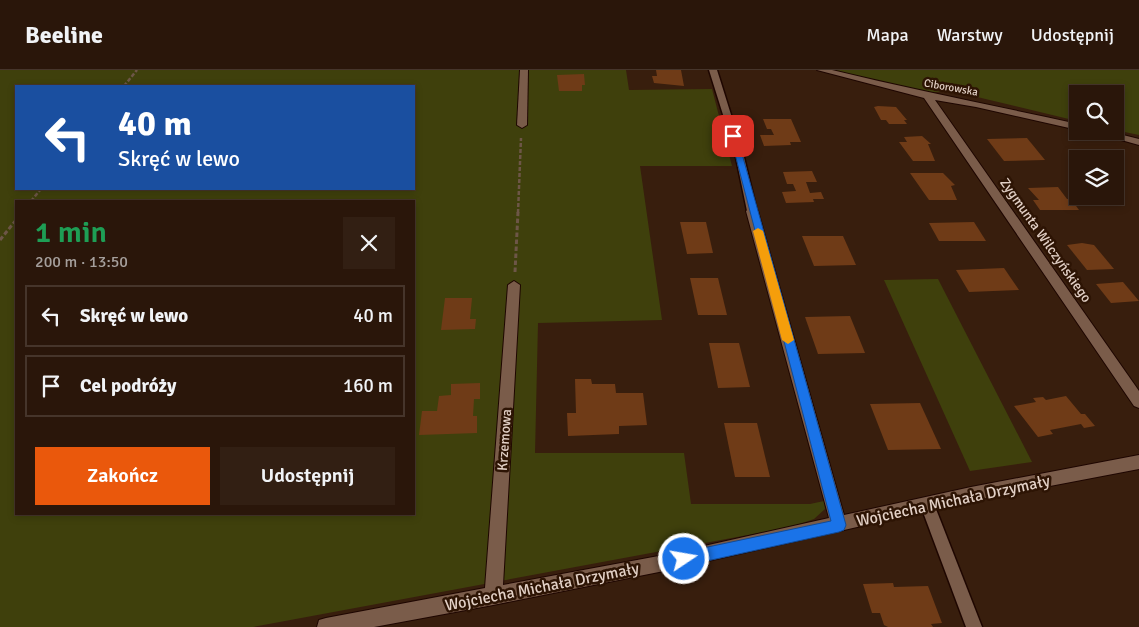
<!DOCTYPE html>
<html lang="pl">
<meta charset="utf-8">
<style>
body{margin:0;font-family:Signika,sans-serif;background:#321f13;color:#f1f3f6;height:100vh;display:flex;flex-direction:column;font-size:19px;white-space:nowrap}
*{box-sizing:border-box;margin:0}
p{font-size:16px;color:#a59f9c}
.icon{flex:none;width:28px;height:28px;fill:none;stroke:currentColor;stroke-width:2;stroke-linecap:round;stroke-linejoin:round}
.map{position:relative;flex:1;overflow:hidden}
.panel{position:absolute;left:15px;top:130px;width:400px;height:315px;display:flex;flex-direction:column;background:#2a160a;border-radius:0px;box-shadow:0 2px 8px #0003,0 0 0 1px #46352b}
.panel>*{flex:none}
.guide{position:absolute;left:15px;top:15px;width:400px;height:105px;border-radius:0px;box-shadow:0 2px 8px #0003,0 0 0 1px #46352b;background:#1a4fa0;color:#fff;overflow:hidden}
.fabs{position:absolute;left:1069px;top:15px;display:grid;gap:10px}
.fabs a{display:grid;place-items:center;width:55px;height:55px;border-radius:0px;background:#2a160a;box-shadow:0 2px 8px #0003,0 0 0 1px #46352b;font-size:25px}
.pin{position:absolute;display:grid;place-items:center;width:42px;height:42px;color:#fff;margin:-21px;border-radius:10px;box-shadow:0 2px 8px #0006}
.me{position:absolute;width:55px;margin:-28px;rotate:78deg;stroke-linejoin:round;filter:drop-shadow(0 0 4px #0008)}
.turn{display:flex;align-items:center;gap:18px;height:105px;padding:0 20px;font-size:22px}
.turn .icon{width:65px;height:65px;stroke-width:2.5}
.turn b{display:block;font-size:35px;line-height:42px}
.round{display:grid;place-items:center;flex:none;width:52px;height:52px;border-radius:0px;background:#321f13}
.summary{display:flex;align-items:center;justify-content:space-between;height:85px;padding:0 20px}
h1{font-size:30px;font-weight:600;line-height:38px;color:#1e9e55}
.action{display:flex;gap:10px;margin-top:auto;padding:10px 20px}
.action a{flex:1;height:58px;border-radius:0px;background:#ea580c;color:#fff;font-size:20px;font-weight:600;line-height:58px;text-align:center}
.action a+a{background:#321f13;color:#f1f3f6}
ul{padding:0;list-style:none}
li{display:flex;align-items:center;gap:15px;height:62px;margin:0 10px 8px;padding:0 10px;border:2px solid #46352b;border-radius:0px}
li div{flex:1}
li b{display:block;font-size:19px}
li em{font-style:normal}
header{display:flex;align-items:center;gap:30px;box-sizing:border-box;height:70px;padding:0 25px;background:#2a160a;border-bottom:1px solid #46352b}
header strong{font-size:24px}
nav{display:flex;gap:28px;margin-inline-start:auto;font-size:18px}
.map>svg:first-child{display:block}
.green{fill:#3f400c;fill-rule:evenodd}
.building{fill:#6f3b17}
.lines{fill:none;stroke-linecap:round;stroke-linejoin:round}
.service-casing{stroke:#1e0600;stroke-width:3}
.minor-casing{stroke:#1e0600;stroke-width:2}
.path-far1{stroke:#6d5647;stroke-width:2.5;stroke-dasharray:4 2;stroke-linecap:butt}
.path{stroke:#6d5647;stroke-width:3;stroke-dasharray:4.5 2.5;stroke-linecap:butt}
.service{fill:#7a5c4a;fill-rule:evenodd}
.minor{fill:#7a5c4a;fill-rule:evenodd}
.route{fill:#1a73e8;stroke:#114b97}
.slow{fill:#f59e0b}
.labels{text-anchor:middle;stroke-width:5;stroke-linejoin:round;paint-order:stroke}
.far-street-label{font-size:11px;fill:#e2d0c6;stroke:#2d1404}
.street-label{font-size:14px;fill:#e2d0c6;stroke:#2d1404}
.near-street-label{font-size:16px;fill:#e2d0c6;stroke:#2d1404}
</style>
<header>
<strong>Beeline</strong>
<nav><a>Mapa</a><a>Warstwy</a><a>Udostępnij</a></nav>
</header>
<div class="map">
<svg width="1139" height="557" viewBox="0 0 1139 557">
<rect width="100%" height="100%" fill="#381e0d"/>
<!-- green -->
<g class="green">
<path d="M0 0H626L629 20 712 19 732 96H640L662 250 538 253 535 383H684L691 434H810L824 431 825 439 814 449 791 457 253 557H0ZM16 16H414V119H16ZM16 131H414V444H16Z"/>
<path d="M831 0H1139V65L1115 60V24H1078L1077 51 948 20 930 23Z"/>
<path d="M938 209 1032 392 970 401 884 210Z"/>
</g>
<!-- building -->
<g class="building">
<path d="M656 0H681L684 16 654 13 652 6H657Z"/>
<path d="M584 4 585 15H582V21H559L557 5Z"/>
<path d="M878 36 896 37 907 50H904L907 54H889L886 50H881L874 37Z"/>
<path d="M763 49H791L801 72H790L791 75 764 76 760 65H774L771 59H767Z"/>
<path d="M922 66 931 74H928L935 91H913L899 72H907L904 67Z"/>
<path d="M1027 68 1045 90 1004 91 987 69Z"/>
<path d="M812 101 817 112H806L810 123 821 122 824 129H813L814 132 786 133 782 122 796 121 793 114H787L783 102Z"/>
<path d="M910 103H943L955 115 951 116 957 130H929Z"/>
<path d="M1058 117 1067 129H1071L1079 140H1040L1033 130H1039L1028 118Z"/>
<path d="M680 152H706L713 183 687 184Z"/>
<path d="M974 152 986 171H939L929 153Z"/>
<path d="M802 166H843L856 195 814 196Z"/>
<path d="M1082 173 1094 175 1114 199 1087 200 1067 175Z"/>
<path d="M1004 198 1019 220 969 222 956 200Z"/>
<path d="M690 208H718L727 245H698Z"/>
<path d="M1123 212 1139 231 1111 233 1096 214Z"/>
<path d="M445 228H472L470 249H476L475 259 441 260Z"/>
<path d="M850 246 865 283 818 284 805 247Z"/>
<path d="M709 273H739L750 317 718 318Z"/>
<path d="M575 309H591L592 314H615L616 323H643L647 355 619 356V364L568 366 567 343H576Z"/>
<path d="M480 313V329H474L473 346H477V363L419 365 422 341H437L439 326 451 325V314Z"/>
<path d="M1066 326 1081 344H1085L1095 356 1084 358 1081 354 1050 360 1053 364 1038 367 1014 336 1036 332 1033 328 1043 327 1046 330Z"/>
<path d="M920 333 941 379 888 380 870 334Z"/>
<path d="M724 353H757L770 407H735Z"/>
<path d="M893 513 894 517 928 516 942 553 931 554 933 557H888L884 555 880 543H872L863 514Z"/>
</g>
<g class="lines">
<!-- service casing -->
<g class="service-casing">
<g id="service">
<path d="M709 0H717L743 83 757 141 755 143 752 144 747 141 735 83Z"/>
<path d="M927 428 932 430 934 434 982 557H966L920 434 922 430Z"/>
</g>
</g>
<!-- minor casing -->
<g class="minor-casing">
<g id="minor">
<path d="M520 0H528L527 55 522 58 517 55Z"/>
<path d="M817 0H832C914 20 996 36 1078 54V60L976 37 935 30 1139 321V338L1134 336 924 28Z"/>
<path d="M1089 61H1107L1139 69V75Z"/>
<path d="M752 137 758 141 844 445 971 417 1139 385V399L971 431 664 501 493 535 374 557H317L319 550 326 548 485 518 508 215 514 211 520 215 503 515 664 485 829 448 746 141Z"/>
</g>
</g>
<!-- path-far1 -->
<g class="path-far1">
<path d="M124 16 137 0"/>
<path d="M31 131 41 119"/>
<path d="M518 143 521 68"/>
</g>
<!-- path -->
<g class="path">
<path d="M0 170 16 150"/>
<path d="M515 202 518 142"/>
</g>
<!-- service -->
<use href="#service" class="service"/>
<!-- minor -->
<use href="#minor" class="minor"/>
</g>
<!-- route -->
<path class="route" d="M730 65 737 66 846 455 844 460 839 462 684 496 679 494 676 489 679 484 684 482 831 451Z"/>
<!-- slow -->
<path class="slow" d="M758 158 763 161 794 270 788 274 782 270 753 161Z"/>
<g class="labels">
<!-- far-street labels -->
<g class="far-street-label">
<text transform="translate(951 17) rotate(10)" y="4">Ciborowska</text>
</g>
<!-- street labels -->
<g class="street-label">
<text transform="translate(1046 170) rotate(55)" y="5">Zygmunta Wilczyńskiego</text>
<text transform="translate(504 370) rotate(-86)" y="5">Krzemowa</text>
</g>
<!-- near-street labels -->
<g class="near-street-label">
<text transform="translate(953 430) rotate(-12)" y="6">Wojciecha Michała Drzymały</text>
<text transform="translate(542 516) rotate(-11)" y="6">Wojciecha Michała Drzymały</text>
</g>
</g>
</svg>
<div class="fabs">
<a><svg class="icon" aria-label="search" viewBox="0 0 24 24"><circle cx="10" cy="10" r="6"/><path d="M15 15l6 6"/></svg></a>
<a><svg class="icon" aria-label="layers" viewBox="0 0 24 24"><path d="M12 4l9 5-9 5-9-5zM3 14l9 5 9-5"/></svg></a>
</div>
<div class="pin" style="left:733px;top:66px;background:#d93025"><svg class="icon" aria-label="arrive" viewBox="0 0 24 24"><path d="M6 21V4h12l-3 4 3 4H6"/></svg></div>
<svg class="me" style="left:684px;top:489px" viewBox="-20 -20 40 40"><circle r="17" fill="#1a73e8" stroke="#fff" stroke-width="3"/><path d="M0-11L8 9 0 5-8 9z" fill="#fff"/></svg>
<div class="guide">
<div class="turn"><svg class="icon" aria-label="left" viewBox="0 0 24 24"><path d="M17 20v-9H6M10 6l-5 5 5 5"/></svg><div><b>40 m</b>Skręć w lewo</div></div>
</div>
<section class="panel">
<div class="summary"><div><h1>1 min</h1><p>200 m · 13:50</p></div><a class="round"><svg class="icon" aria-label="close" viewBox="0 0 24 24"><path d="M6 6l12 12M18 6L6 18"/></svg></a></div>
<ul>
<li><svg class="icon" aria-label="left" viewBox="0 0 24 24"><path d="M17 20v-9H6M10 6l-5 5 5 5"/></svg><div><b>Skręć w lewo</b></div><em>40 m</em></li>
<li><svg class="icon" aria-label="arrive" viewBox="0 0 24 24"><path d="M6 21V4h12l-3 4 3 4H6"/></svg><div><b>Cel podróży</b></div><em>160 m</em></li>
</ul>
<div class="action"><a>Zakończ</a><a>Udostępnij</a></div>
</section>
</div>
